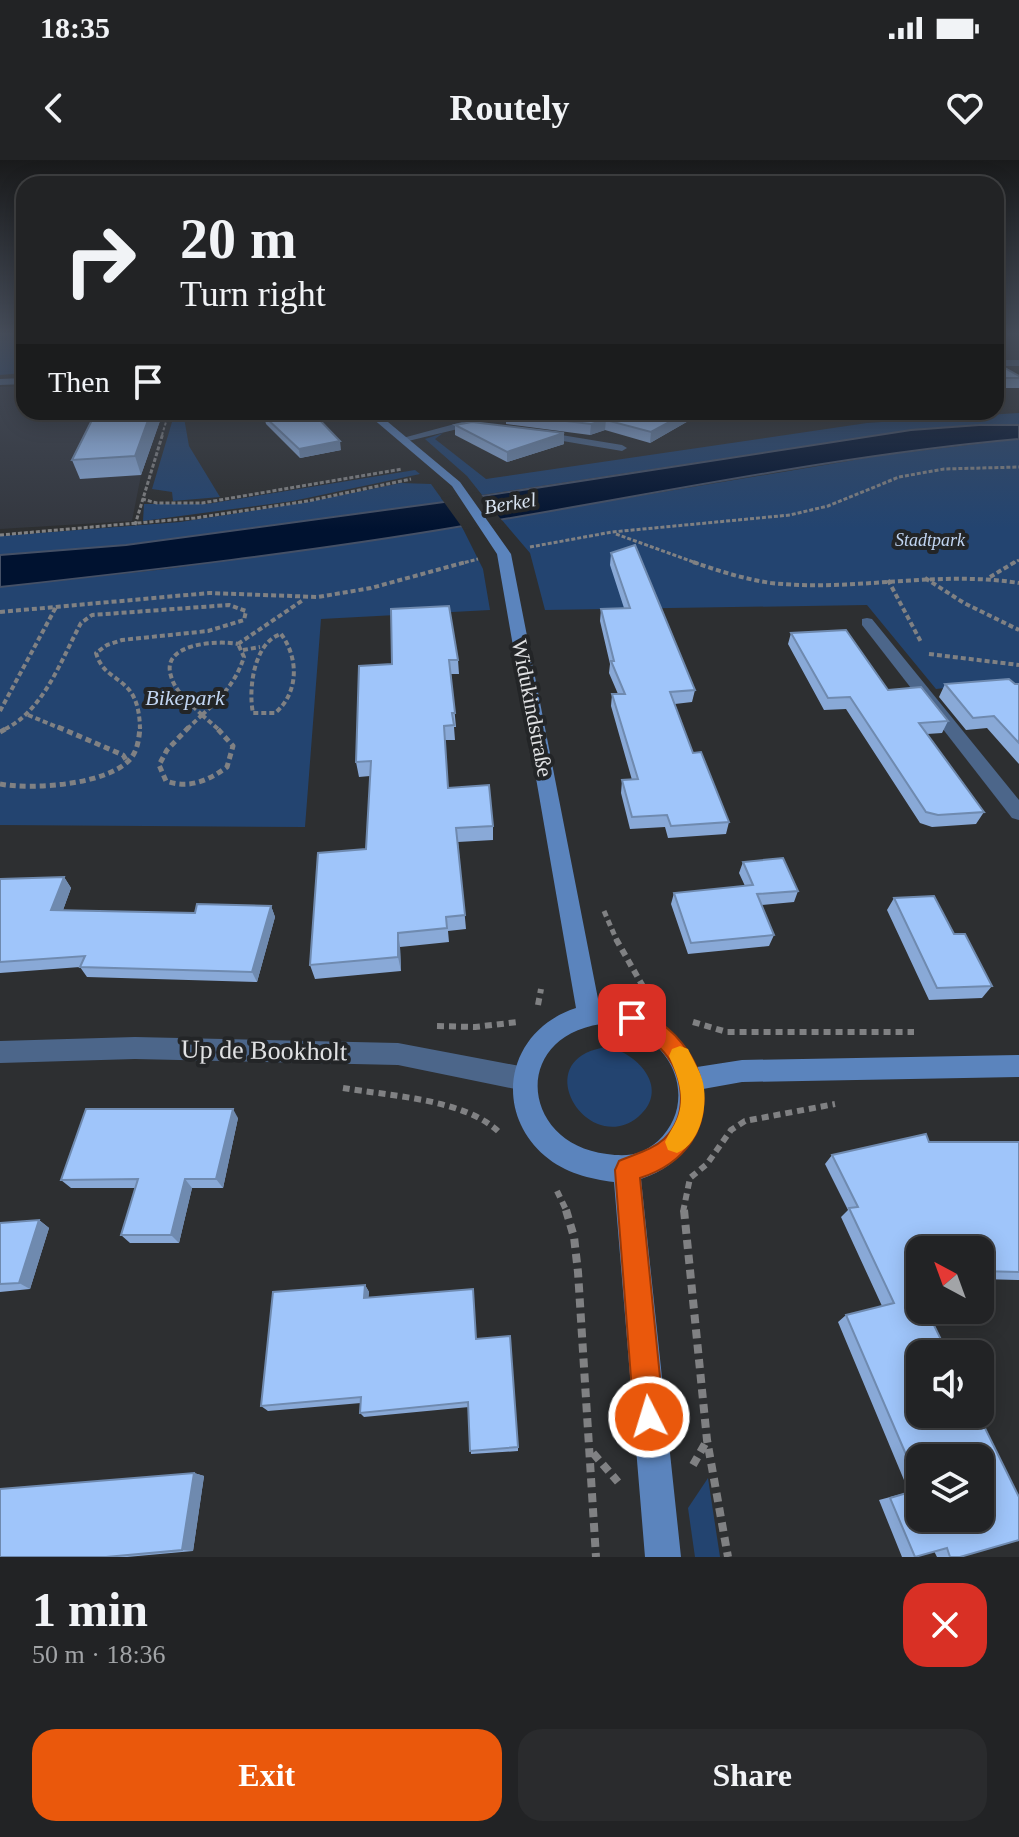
<!DOCTYPE html>
<meta charset="utf-8">
<style>
body{margin:0;font-family:"Times New Roman",serif;background:#2a2b2d;color:#f1f3f6;height:100vh;display:flex;flex-direction:column;font-size:30px;white-space:nowrap}
*{box-sizing:border-box;margin:0}
p{font-size:26px;color:#a2a4a7}
.icon{flex:none;width:44px;height:44px;fill:none;stroke:currentColor;stroke-width:2;stroke-linecap:round;stroke-linejoin:round}
.map{position:relative;height:1397px;overflow:hidden}
.drawer{display:flex;flex-direction:column;background:#222325;flex:1}
.drawer>*{flex:none}
.hud{position:absolute;left:16px;top:16px;width:988px;height:244px;border-radius:24px;box-shadow:0 4px 20px #0003,0 0 0 2px #3f4042;background:#222325;color:#f1f3f6;overflow:hidden}
.needle{width:52px;rotate:319deg}
.buttons{position:absolute;left:906px;top:1076px;display:grid;gap:16px}
.buttons a{display:grid;place-items:center;width:88px;height:88px;border-radius:16px;background:#222325;box-shadow:0 4px 20px #0003,0 0 0 2px #3f4042;font-size:40px}
.pin{position:absolute;display:grid;place-items:center;width:68px;height:68px;color:#fff;margin:-34px;border-radius:16px;box-shadow:0 4px 12px #0006}
.me{position:absolute;width:88px;margin:-44px;rotate:355deg;stroke-linejoin:round;filter:drop-shadow(0 0 6px #0008)}
.turn{display:flex;align-items:center;gap:28px;height:168px;padding:0 32px;font-size:36px}
.turn .icon{width:104px;height:104px;stroke-width:2.5}
.turn b{display:block;font-size:56px;line-height:68px}
.then{display:flex;align-items:center;height:76px;padding:0 32px;background:#0003;gap:16px;font-size:30px}
.round{display:grid;place-items:center;flex:none;width:84px;height:84px;border-radius:24px;background:#2a2b2d}
.summary{display:flex;align-items:center;justify-content:space-between;height:136px;padding:0 32px}
h1{font-size:48px;font-weight:700;line-height:60px}
.cta{display:flex;gap:16px;margin-top:auto;padding:16px 32px}
.cta a{flex:1;height:92px;border-radius:24px;background:#ea580c;color:#fff;font-size:32px;font-weight:700;line-height:92px;text-align:center}
.cta a+a{background:#2a2b2d;color:#f1f3f6}
.status{display:flex;justify-content:space-between;align-items:center;height:56px;padding:0 40px;background:#222325;direction:ltr}
.status svg{height:22px;fill:currentColor}
header{display:flex;justify-content:space-between;align-items:center;height:104px;padding:0 32px;background:#222325;font-size:36px;font-weight:700}
.map>svg:first-child{display:block}
.built{fill:#33373f}
.green{fill:#234470}
.water{fill:#001230;stroke:#445066;stroke-width:2}
.pier{fill:#2d2f31}
.lines{fill:none;stroke-linecap:round;stroke-linejoin:round}
.path-far5{stroke:#808183;stroke-width:2;stroke-dasharray:3 2;stroke-linecap:butt}
.path-far4{stroke:#808183;stroke-width:3;stroke-dasharray:4 2;stroke-linecap:butt}
.path-far3{stroke:#808183;stroke-width:4;stroke-dasharray:5 3;stroke-linecap:butt}
.path-far2{stroke:#808183;stroke-width:5;stroke-dasharray:6 4;stroke-linecap:butt}
.path-far1{stroke:#808183;stroke-width:6;stroke-dasharray:7 5;stroke-linecap:butt}
.path{stroke:#808183;stroke-width:8;stroke-dasharray:9 6;stroke-linecap:butt}
.street{fill:#4c668a;fill-rule:evenodd}
.secondary{fill:#5b84bd;fill-rule:evenodd}
.wall{fill:#89a9d7;fill-rule:evenodd}
.shaded-wall{fill:#6f8aaf}
.building{fill:#9fc5fa;stroke:#6f8aaf;stroke-width:2}
.route{fill:#ea580c;stroke:#983908;stroke-width:2}
.slow{fill:#f59e0b}
.labels{text-anchor:middle;stroke-width:8;stroke-linejoin:round;paint-order:stroke}
.far-park-label{font-size:18px;font-style:italic;fill:#c1d5f2;stroke:#232527}
.far-water-label{font-size:20px;font-style:italic;fill:#d9e4f2;stroke:#232527}
.park-label{font-size:22px;font-style:italic;fill:#c1d5f2;stroke:#232527}
.street-label{font-size:22px;fill:#e1e2e4;stroke:#232527}
.near-street-label{font-size:26px;fill:#e1e2e4;stroke:#232527}
</style>
<div class="status"><b>18:35</b><svg viewBox="0 0 49 12"><path d="M0 12V9h3v3zM5 12V6h3v6zM10 12V3h3v9zM15 12V0h3v12zM26 1h20v11H26zM47 4h2v5h-2z"/></svg></div>
<header><svg class="icon" aria-label="back" viewBox="0 0 24 24"><path d="M15 5l-7 7 7 7"/></svg>Routely<svg class="icon" aria-label="heart" viewBox="0 0 24 24"><path d="M12 20l-8-8c-3-5 5-10 8-4 3-6 11-1 8 4z"/></svg></header>
<div class="map">
<svg width="1019" height="1397" viewBox="0 0 1019 1397">
<rect width="100%" height="100%" fill="#2d2f31"/>
<!-- built -->
<path class="built" d="M24 226V252H164L141 315 132 361 0 369V227Z"/>
<!-- green -->
<g class="green">
<path d="M0 173H24V213L0 215Z"/>
<path d="M175 252H183L189 286 220 337 173 341 172 332 152 329Z"/>
<path d="M1019 253V265L911 270 482 335 467 316 425 279 443 273 435 279 486 319 867 263Z"/>
<path d="M1019 279V529L1010 521 936 529 867 445 545 450 530 393 501 359 884 295Z"/>
<path d="M415 310 420 314 293 341 143 361 144 344H207Z"/>
<path d="M401 323 431 324 444 342 126 385 0 395V376L180 362 308 342Z"/>
<path d="M462 367 483 409 490 450 321 459 305 667 0 665V427L166 409Z"/>
<path d="M607 887C639 893 671 930 638 957 588 998 525 898 607 887Z"/>
<path d="M708 1318 720 1397H695L688 1348Z"/>
</g>
<!-- water -->
<path class="water" d="M979 265H1019V279C832 296 647 336 463 366 309 392 154 410 0 427V395L126 385 444 342 911 270Z"/>
<!-- pier -->
<path class="pier" d="M479 332 504 363 464 370 441 338Z"/>
<g class="lines">
<!-- path-far5 -->
<path class="path-far5" d="M162 275 169 252"/>
<!-- path-far4 -->
<g class="path-far4">
<path d="M142 339 157 343H202L402 309"/>
<path d="M135 365 163 273"/>
<path d="M616 374 699 404"/>
<path d="M0 375 195 358 308 341 411 319"/>
<path d="M530 387 612 372 790 355 828 346 899 317 944 309 1019 307"/>
<path d="M459 404 478 399"/>
<path d="M1012 404 1019 400"/>
</g>
<!-- path-far3 -->
<g class="path-far3">
<path d="M693 402C719 411 744 419 771 423 854 432 935 410 1019 423"/>
<path d="M990 417 1015 402"/>
<path d="M925 418 964 443 1019 470"/>
<path d="M888 420 921 482"/>
<path d="M0 452 209 433 318 437 371 428 466 402"/>
<path d="M281 474C299 498 299 533 275 553H253C248 529 254 482 281 474Z"/>
<path d="M238 484 303 440"/>
<path d="M243 490 260 487"/>
<path d="M929 494 1019 505"/>
<path d="M0 551 56 447"/>
<path d="M28 555 62 569"/>
<path d="M202 555 218 569"/>
<path d="M202 555C191 544 175 532 171 516 160 483 218 480 238 484"/>
<path d="M202 555C221 538 236 522 244 497L238 484"/>
<path d="M5 569C44 550 61 500 81 463L92 455 229 445 246 451 244 460 208 471 122 480 107 485 96 493C106 527 139 512 140 569"/>
<path d="M187 569 202 555"/>
</g>
<!-- path-far2 -->
<g class="path-far2">
<path d="M58 567 123 595 128 603"/>
<path d="M189 567 167 590 159 605 166 621C189 629 208 621 227 607L233 586 216 567"/>
<path d="M0 572 9 567"/>
<path d="M0 624C32 630 111 625 132 597 138 588 139 578 140 567"/>
<path d="M604 751 617 781"/>
</g>
<!-- path-far1 -->
<g class="path-far1">
<path d="M616 779 645 830"/>
<path d="M538 845 541 829"/>
<path d="M693 862 727 872H914"/>
<path d="M437 866 475 867 518 862"/>
<path d="M343 928C390 936 466 939 500 973"/>
<path d="M557 1031 567 1052"/>
<path d="M683 1052 690 1018 707 1004 731 970 745 961 835 944"/>
</g>
<!-- path -->
<g class="path">
<path d="M566 1050 574 1077 578 1112 596 1397"/>
<path d="M684 1050 707 1280 728 1397"/>
<path d="M593 1293 618 1322"/>
<path d="M693 1305 706 1282"/>
</g>
<!-- street -->
<g class="street">
<rect x="996" y="200" width="23" height="6"/>
<path d="M24 218V224L0 225V219Z"/>
<path d="M462 262 487 267 482 270 462 268 404 282 399 279Z"/>
<path d="M537 271 622 285 627 288 622 291 533 276V272Z"/>
<path d="M867 458 872 459 1019 640V660L1012 658 862 465V459Z"/>
<path d="M135 877 398 883 525 907 534 911 537 919 534 927 525 931 398 905 135 899 0 903V881Z"/>
</g>
<!-- secondary -->
<path class="secondary" d="M365 252H376L460 322 511 394 599 844C639 841 682 871 697 907L742 900 1019 895V917L742 922 703 929C702 974 685 1004 641 1019L681 1397H645L614 1022C590 1019 565 1013 545 996 491 949 508 870 576 848L497 394 452 326ZM610 863C621 868 635 871 645 877 682 901 691 950 658 981 642 995 628 997 607 994 519 984 509 871 610 863Z"/>
</g>
<!-- wall -->
<g class="wall">
<path d="M996 203 1019 216V228H996Z"/>
<path d="M163 252 141 315 80 319 72 300Z"/>
<path d="M514 252H704L650 283 605 270 590 275 506 264V254Z"/>
<path d="M264 256 341 290 300 298 266 264Z"/>
<path d="M455 265 564 273V284L507 302 455 275Z"/>
<path d="M611 393 695 530 692 542 675 544 693 593 729 662 726 674 668 678 665 667 630 669 621 633 622 620H632L611 546 612 534H618L609 513 610 504 600 461 601 449 624 448 610 405Z"/>
<path d="M791 473 888 530 948 561 942 573 927 574 984 652 976 664 932 667 920 663 846 549 824 550 788 484Z"/>
<path d="M458 500 459 514H451L456 567H454L455 580H445L448 628 493 666V680L458 682 466 769 448 771 449 782 400 787 401 811 315 819 310 805 366 689 370 616 359 617 356 602 359 506Z"/>
<path d="M945 524H1019V604L987 568 966 570 939 537Z"/>
<path d="M743 702 798 731 794 742 761 745 774 775 769 786 688 794 671 744 674 733 745 726 739 713Z"/>
<path d="M64 717 71 728 63 750 195 753 271 746 275 757 257 822 87 817 80 807 0 813V719Z"/>
<path d="M894 738 954 774 992 826 982 838 929 840 887 750Z"/>
<path d="M238 958 223 1028H192L179 1083H130L121 1075 136 1028H71L61 1020Z"/>
<path d="M926 974 929 982H1019V1120L980 1119V1090H920V1150H960L956 1153 931 1159 948 1194H920V1254H978L1019 1337V1380L960 1397H937L934 1391 915 1397H902L879 1340 909 1332 838 1162 846 1155 882 1146 841 1057 848 1050 825 1004 832 995ZM920 1298H980V1358H920Z"/>
<path d="M39 1060 49 1068 30 1129 0 1132V1063Z"/>
<path d="M365 1125 369 1132 368 1138 477 1179 518 1287V1291L471 1294 469 1247 364 1257 360 1253 361 1243 268 1251 261 1246Z"/>
<path d="M194 1313 204 1316 193 1391 127 1397H0Z"/>
</g>
<!-- shaded-wall -->
<g class="shaded-wall">
<path d="M151 252H163L141 315 135 296Z"/>
<path d="M688 252H704L650 283 651 272Z"/>
<path d="M606 260 605 270 590 275 591 264Z"/>
<path d="M564 273V284L507 302V292Z"/>
<path d="M340 281 341 290 300 298 299 289Z"/>
<path d="M64 717 71 728 59 761 51 750Z"/>
<path d="M271 746 275 757 257 822 252 812Z"/>
<path d="M398 773 400 787 401 811 398 797Z"/>
<path d="M233 949 238 958 223 1028 216 1019Z"/>
<path d="M185 1019 192 1028 179 1083 171 1075Z"/>
<path d="M39 1060 49 1068 30 1129 19 1123Z"/>
<path d="M365 1125 369 1132 368 1145 364 1138Z"/>
<path d="M194 1313 204 1316 193 1391 182 1390Z"/>
</g>
<!-- building -->
<g class="building">
<path d="M996 203 1019 216V218H996Z"/>
<path d="M96 252H151L135 296 72 300Z"/>
<path d="M284 252H312L340 281 299 289 264 256Z"/>
<path d="M514 252H688L651 272 606 260 591 264 506 254Z"/>
<path d="M472 262 564 273 507 292 455 265Z"/>
<path d="M635 385 695 530 670 532 693 593 701 592 729 662 671 666 667 655 632 657 622 620 638 619 612 534H625L611 501H614L601 449 630 448 611 393Z"/>
<path d="M449 446 458 500H449L455 553H452L454 565 444 566 448 628 489 625 493 666 456 668 465 755 446 757 447 768 398 773V797L310 805 318 693 366 689 371 601 356 602 359 506 392 504 391 449Z"/>
<path d="M846 470 888 530 921 527 948 561 919 563 984 652 938 655 926 652 850 537 828 538 791 473Z"/>
<path d="M1009 519 1015 524H1019V583L994 556 973 558 945 524Z"/>
<path d="M783 698 798 731 757 734 774 775 691 783 674 733 753 725 743 702Z"/>
<path d="M64 717 51 750 195 753 197 744 271 746 252 812 80 807 85 796 0 802V719Z"/>
<path d="M934 736 954 774H965L992 826 937 828 894 738Z"/>
<path d="M86 949H233L216 1019H185L171 1075H121L138 1019 61 1020Z"/>
<path d="M926 974 929 982H1019V1112L980 1111V1090H920V1150H950L929 1155 948 1194H920V1254H978L1019 1337V1380L960 1397H950L947 1388 915 1397 890 1338 920 1329V1358H980V1298H920V1327L846 1155 894 1143 849 1048 858 1047 832 995Z"/>
<path d="M39 1060 19 1123 0 1124V1063Z"/>
<path d="M365 1125 364 1138 473 1129 476 1179 510 1176 518 1287 470 1291 468 1242 360 1253 361 1237 261 1246 273 1132Z"/>
<path d="M194 1313 182 1390 106 1397H0V1329Z"/>
</g>
<!-- sky -->
<linearGradient id="sky" x2="0" y2="1"><stop stop-color="#191a1b"/><stop offset="0.47" stop-color="#464d5a"/><stop offset="1" stop-color="#464d5a" stop-opacity="0"/></linearGradient>
<rect width="1019" height="369" fill="url(#sky)"/>
<!-- route -->
<path class="route" d="M632 848C716 879 735 987 640 1018L664 1257 659 1267 649 1271 639 1267 634 1257 615 1010 619 1001C634 994 651 991 664 979 690 954 684 912 660 888 649 877 627 871 621 858L624 851Z"/>
<!-- slow -->
<path class="slow" d="M680 886 688 889C692 898 699 909 702 919 709 942 702 983 677 993L668 990 665 982C668 974 674 967 677 959 686 937 678 917 669 896L672 889Z"/>
<g class="labels">
<!-- far-park labels -->
<g class="far-park-label">
<text x="930" y="386">Stadtpark</text>
</g>
<!-- far-water labels -->
<g class="far-water-label">
<text transform="translate(510 343) rotate(-9)" y="7">Berkel</text>
</g>
<!-- park labels -->
<g class="park-label">
<text x="185" y="545">Bikepark</text>
</g>
<!-- street labels -->
<g class="street-label">
<text transform="translate(533 548) rotate(79)" y="8">Widukindstraße</text>
</g>
<!-- near-street labels -->
<g class="near-street-label">
<text transform="translate(264 890) rotate(1)" y="9">Up de Bookholt</text>
</g>
</g>
</svg>
<div class="buttons">
<a><svg class="needle" viewBox="-14 -14 28 28"><path d="M0-13l5 13h-10z" fill="#e53935"/><path d="M0 13l5-13h-10z" fill="#a2a4a7"/></svg></a>
<a><svg class="icon" aria-label="sound" viewBox="0 0 24 24"><path d="M4 9h4l5-4v14l-5-4H4zM17 9q2 3 0 6"/></svg></a>
<a><svg class="icon" aria-label="layers" viewBox="0 0 24 24"><path d="M12 4l9 5-9 5-9-5zM3 14l9 5 9-5"/></svg></a>
</div>
<div class="pin" style="left:632px;top:858px;background:#d93025"><svg class="icon" aria-label="arrive" viewBox="0 0 24 24"><path d="M6 21V4h12l-3 4 3 4H6"/></svg></div>
<svg class="me" style="left:649px;top:1257px" viewBox="-20 -20 40 40"><circle r="17" fill="#ea580c" stroke="#fff" stroke-width="3"/><path d="M0-11L8 9 0 5-8 9z" fill="#fff"/></svg>
<div class="hud">
<div class="turn"><svg class="icon" aria-label="right" viewBox="0 0 24 24"><path d="M7 20v-9h11M14 6l5 5-5 5"/></svg><div><b>20 m</b>Turn right</div></div>
<div class="then">Then<svg class="icon" aria-label="arrive" viewBox="0 0 24 24"><path d="M6 21V4h12l-3 4 3 4H6"/></svg></div>
</div>
</div>
<section class="drawer">
<div class="summary"><div><h1>1 min</h1><p>50 m · 18:36</p></div><a class="round" style="background:#d93025;color:#fff"><svg class="icon" aria-label="close" viewBox="0 0 24 24"><path d="M6 6l12 12M18 6L6 18"/></svg></a></div>
<div class="cta"><a>Exit</a><a>Share</a></div>
</section>
